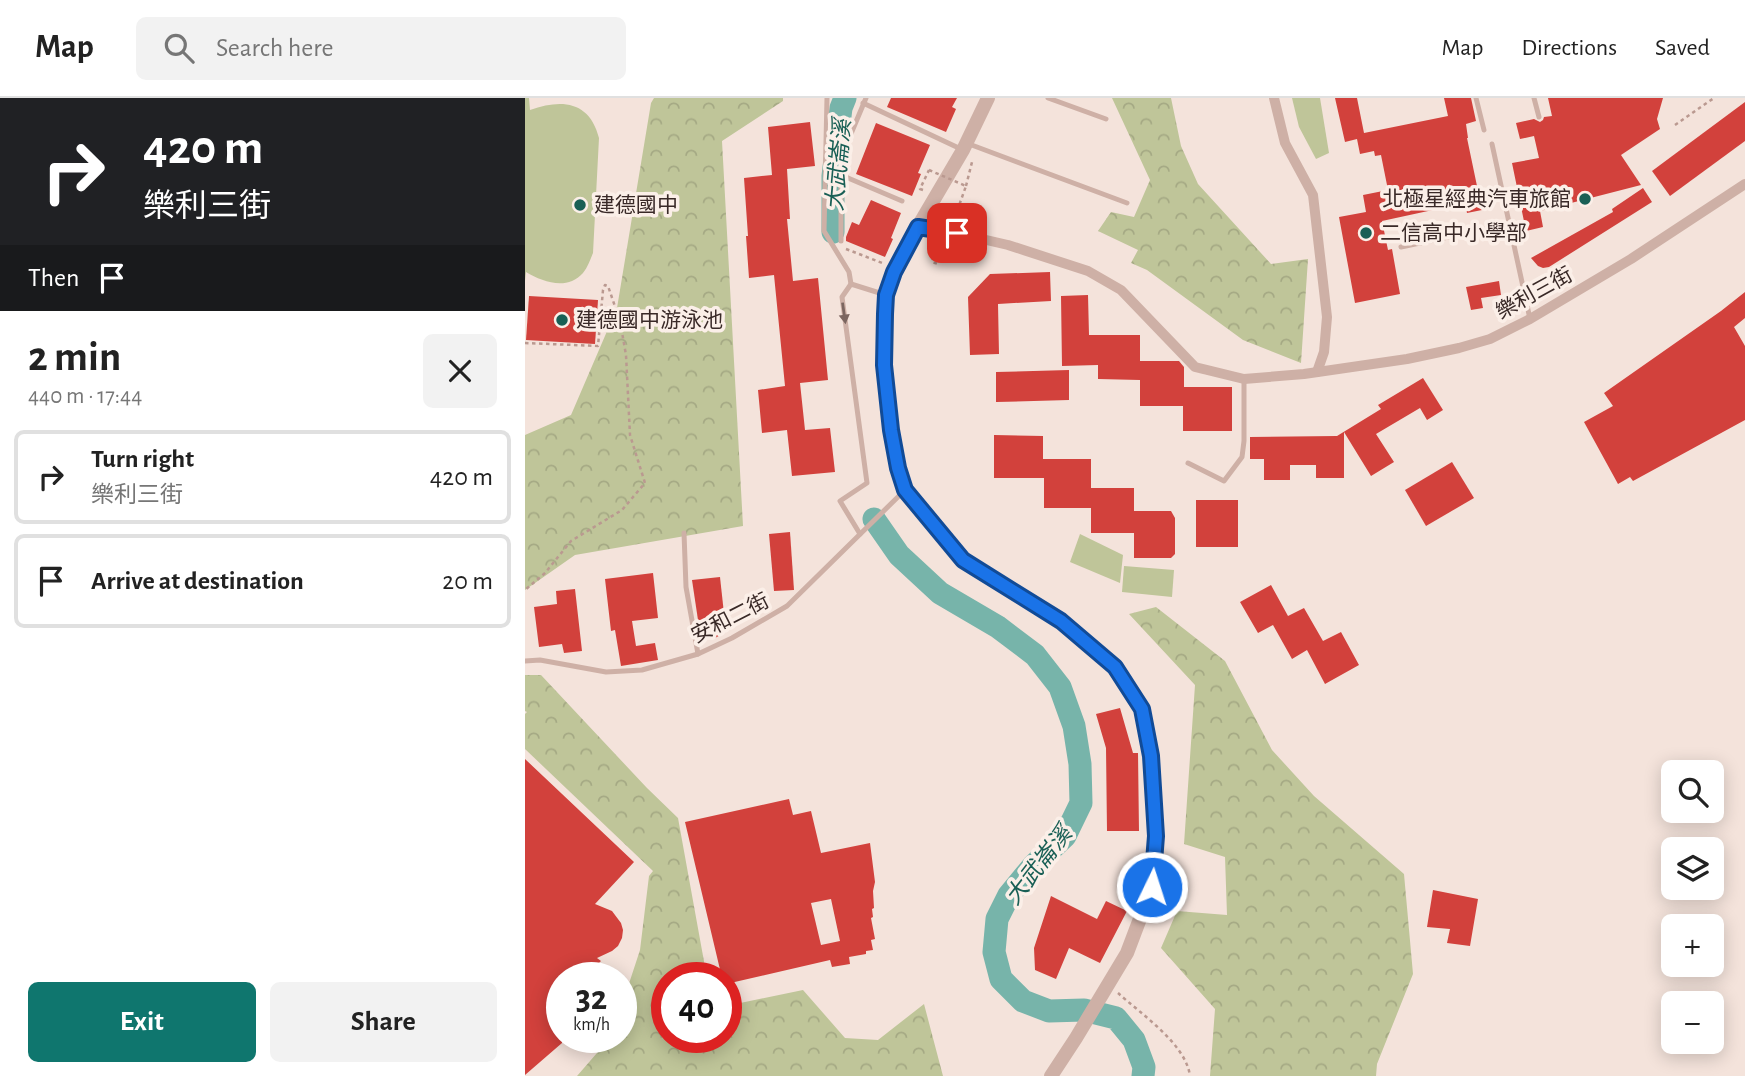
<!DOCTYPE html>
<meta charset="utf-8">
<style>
body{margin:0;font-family:"Alegreya Sans","Noto Sans TC",sans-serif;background:#f2f2f2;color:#222;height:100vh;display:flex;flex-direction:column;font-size:26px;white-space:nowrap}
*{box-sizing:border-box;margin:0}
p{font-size:23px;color:#767676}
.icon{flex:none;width:38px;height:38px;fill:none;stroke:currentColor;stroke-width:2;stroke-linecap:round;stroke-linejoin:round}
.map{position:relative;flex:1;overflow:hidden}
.drawer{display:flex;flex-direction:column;background:#fff;width:525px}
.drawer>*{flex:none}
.hud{background:#202124;color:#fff;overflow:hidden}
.buttons{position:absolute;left:1136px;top:662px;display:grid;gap:14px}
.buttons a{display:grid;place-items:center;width:63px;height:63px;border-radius:10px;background:#fff;box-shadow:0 4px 18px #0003;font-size:35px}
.speed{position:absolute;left:21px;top:864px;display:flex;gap:14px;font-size:35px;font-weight:700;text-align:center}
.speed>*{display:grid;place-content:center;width:91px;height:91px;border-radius:50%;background:#fff;box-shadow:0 4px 18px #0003;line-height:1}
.speed small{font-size:18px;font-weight:400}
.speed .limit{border:10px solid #d22;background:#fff;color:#111}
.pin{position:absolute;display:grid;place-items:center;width:60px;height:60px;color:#fff;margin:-30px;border-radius:14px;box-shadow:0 4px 10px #0006}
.me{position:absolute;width:77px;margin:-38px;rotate:4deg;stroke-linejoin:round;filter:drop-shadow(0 0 5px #0008)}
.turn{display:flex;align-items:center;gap:24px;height:147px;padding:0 28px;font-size:32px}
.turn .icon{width:91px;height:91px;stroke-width:2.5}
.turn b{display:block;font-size:49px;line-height:60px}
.then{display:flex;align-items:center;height:66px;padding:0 28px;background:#0003;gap:14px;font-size:26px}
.round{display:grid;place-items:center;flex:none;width:74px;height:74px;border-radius:10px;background:#f2f2f2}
.head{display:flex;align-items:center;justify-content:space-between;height:119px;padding:0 28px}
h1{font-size:42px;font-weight:700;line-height:52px}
.button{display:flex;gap:14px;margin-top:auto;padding:14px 28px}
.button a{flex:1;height:80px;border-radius:10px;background:#0f766e;color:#fff;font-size:28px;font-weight:700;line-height:80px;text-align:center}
.button a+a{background:#f2f2f2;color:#222}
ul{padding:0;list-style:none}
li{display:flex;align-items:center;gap:21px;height:94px;margin:0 14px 10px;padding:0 14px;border:4px solid #e0e0e0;border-radius:10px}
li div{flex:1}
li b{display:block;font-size:26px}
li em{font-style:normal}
header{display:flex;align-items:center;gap:42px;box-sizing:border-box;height:98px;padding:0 35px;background:#fff;border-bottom:2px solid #e0e0e0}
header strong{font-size:33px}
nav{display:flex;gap:38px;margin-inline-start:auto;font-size:24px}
.search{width:490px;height:63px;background:#f2f2f2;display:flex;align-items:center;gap:18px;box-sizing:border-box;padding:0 24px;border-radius:10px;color:#767676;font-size:26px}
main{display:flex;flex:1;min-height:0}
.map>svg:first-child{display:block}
.forest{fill:url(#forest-crowns)}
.park{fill:#bfc599}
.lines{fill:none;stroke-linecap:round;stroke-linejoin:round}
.river{stroke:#77b4aa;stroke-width:23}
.building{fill:#d2413c;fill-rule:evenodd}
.path{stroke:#ba9990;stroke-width:2.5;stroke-dasharray:3.5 3.5;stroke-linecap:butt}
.service{stroke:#ceb0a6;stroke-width:5}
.minor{stroke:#ceb0a6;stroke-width:10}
.tertiary{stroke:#ceb0a6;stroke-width:14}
.path-bridge{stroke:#ba9990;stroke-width:2.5;stroke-dasharray:3.5 3.5;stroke-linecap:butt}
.oneway{fill:#7c6660}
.route-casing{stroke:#114b97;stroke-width:18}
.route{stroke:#1a73e8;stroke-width:12}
.poi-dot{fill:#195f55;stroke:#fbefe8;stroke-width:2.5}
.labels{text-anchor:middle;stroke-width:7;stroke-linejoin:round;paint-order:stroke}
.poi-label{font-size:21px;fill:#392927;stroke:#fbefe8;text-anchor:start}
.street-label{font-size:21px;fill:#392927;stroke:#fbefe8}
.water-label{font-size:23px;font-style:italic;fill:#195f55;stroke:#fbefe8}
</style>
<header>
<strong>Map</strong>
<div class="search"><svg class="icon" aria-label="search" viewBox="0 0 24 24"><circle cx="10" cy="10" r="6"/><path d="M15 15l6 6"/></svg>Search here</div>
<nav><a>Map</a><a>Directions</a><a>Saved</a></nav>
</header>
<main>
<section class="drawer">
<div class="hud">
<div class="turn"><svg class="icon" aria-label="right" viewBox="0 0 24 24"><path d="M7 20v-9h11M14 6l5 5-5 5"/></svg><div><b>420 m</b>樂利三街</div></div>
<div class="then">Then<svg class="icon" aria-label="arrive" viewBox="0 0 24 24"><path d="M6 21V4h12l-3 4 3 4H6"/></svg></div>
</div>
<div class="head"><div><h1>2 min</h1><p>440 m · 17:44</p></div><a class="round"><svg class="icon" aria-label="close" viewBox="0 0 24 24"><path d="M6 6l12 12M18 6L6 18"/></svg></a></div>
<ul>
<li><svg class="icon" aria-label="right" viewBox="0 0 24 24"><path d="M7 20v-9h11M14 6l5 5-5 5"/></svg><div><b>Turn right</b><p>樂利三街</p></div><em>420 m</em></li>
<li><svg class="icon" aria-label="arrive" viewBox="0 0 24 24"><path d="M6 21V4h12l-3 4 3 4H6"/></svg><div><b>Arrive at destination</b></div><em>20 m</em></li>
</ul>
<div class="button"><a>Exit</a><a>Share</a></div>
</section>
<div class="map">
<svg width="1220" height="978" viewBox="0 0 1220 978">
<defs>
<pattern id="forest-crowns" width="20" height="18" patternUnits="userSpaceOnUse" patternTransform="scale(1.75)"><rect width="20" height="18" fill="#bfc599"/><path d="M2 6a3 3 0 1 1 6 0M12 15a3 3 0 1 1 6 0" fill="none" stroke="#a5a984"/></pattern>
</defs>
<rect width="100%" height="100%" fill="#f4e3db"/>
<!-- forest -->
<g class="forest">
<path d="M129 0H258V3L197 43 218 428 50 457 0 492V337L46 317 92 210 126 5Z"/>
<path d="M587 0H646L656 48 673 86 746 166 783 161 776 265 718 242 622 172 606 165 613 152 573 133 586 114 609 119 625 82Z"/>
<path d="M631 509 700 563 747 652 789 698 879 776 888 876 852 966 851 978H685L690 911 636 850 652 813 702 817 700 759 659 746 670 587 604 516Z"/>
<path d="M0 577H16L122 690 153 720 182 880H142V940H201V908L278 892 320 940 353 942 399 906 418 978H52L85 940H96V910L115 852 124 778 128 773 0 651V616L2 614 0 613Z"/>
</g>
<!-- park -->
<g class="park">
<path d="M0 0H4L5 12C38 0 65 4 74 40L68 155C65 162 63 169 58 175 42 193 18 184 1 174L0 183Z"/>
<path d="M767 0H795L804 55 791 61 774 29Z"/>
<path d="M555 436 598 457 595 485 545 464Z"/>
<path d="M599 468 649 472 647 499 597 494Z"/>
</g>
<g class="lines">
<!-- river -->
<g class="river">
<path d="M308 134V78L316 10 320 0"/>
<path d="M349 421 374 457 415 495 473 529 510 557 535 589 549 628 555 666 556 705 540 738 508 768 484 797 472 821 469 854 476 881 498 903 524 913 559 912 591 920 609 942 619 969 618 978"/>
</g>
</g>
<!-- building -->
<g class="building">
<path d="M366 0H432L427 9 431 11 421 34 362 9Z"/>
<path d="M810 0H832L839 35 923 18 919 0H946L951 23 941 26 943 40H942L957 112 942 115 940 105 857 123 863 152 867 151 875 196 830 205 814 119 841 114 838 97 863 92 856 57 850 58 849 53 835 56 832 41 820 44Z"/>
<path d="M1023 0H1138L1132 21 1135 31 1096 57 1116 87 1015 113 1018 129 1001 133 987 65 1014 60 1009 38 995 41 991 25 1009 21 1015 24 1018 22 1019 19 1027 18Z"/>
<path d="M1220 4V43L1145 98 1127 73Z"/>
<path d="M285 24 290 68 262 71 265 121H262L268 183 293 180 303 282 275 285 280 332 305 330 310 374 267 378 262 332 237 335 233 292 260 288 249 177 224 180 221 138H223L219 80 247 77 243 29Z"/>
<path d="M351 25 405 47 393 75 396 76 387 98 331 76Z"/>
<path d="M1118 90 1127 104 1024 169 1018 170 1013 168 1006 160 1088 114 1087 111Z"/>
<path d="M346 102 376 115 366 140 368 141 360 159 321 143V139L327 124 334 127Z"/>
<path d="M525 174 526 203 473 206 474 256 445 257 443 199 465 176Z"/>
<path d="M974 183 976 197 956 200 958 210 946 212 941 189Z"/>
<path d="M1220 194V220L1209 229 1220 248V322L1108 383 1105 379 1093 386 1059 324 1088 308 1079 295 1196 213Z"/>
<path d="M563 197 564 237H615V263H654L659 269V289H707V333H658V308H615V282L573 281V267L537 268 536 198Z"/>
<path d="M4 198 73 202 70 246 1 242Z"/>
<path d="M544 272V302L471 304V274Z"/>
<path d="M898 280 918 312 902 322 895 310 851 336 869 364 846 378 819 334V380H791V367H765V382H739V361H725V339L812 338 856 311 853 307Z"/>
<path d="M469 337 518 338V361H566V390H609V413H646L650 420V456L646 460H609V435H566V410H519V380H469Z"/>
<path d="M927 364 949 400 901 428 880 392Z"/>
<rect x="671" y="402" width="42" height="47"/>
<path d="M265 434 269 492 249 493 244 436Z"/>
<path d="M128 475 133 520 107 523 111 548 130 545 133 562 96 568 90 532 86 533 80 481Z"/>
<path d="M195 479 201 534 190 540 176 542 167 482Z"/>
<path d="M746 487 763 518 779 510 798 543 816 534 834 567 800 586 782 552 767 561 748 527 733 535 715 504Z"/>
<path d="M50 491 57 553 39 555 37 546 14 549 9 509 32 506 31 493Z"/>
<path d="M595 610 608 655H613L614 733H582L581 650 571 616Z"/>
<path d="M0 661 109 764 70 806 87 813 96 825 98 832 97 840 93 848 87 853 72 860 76 863 59 880H37V945L0 977Z"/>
<path d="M264 701 268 717 286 713 296 755 345 745 350 784 348 793 349 810 347 811 348 819 346 820 350 841 346 842 348 852 341 853V856L324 859 325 866 307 869 305 862 201 886V880H197L160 724ZM306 801 315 843 296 847 286 805Z"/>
<path d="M908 792 953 801 945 848 922 845 925 831 902 829Z"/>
<path d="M526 798 572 821 581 803 602 813 575 865 544 850 531 881 510 872 509 850Z"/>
</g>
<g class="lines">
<!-- path -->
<g class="path">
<path d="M1150 27 1189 0"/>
<path d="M441 88 447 64"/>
<path d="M398 92 395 91 404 72"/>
<path d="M321 151 360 166"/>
<path d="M414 158 409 157 407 164 413 166 415 161"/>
<path d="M0 245 73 248 78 192 80 187 83 188 95 223 101 257 105 337 120 385 97 412 46 443 20 475 0 492"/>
<path d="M593 895C616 916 661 946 665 978"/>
</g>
<!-- service -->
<g class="service">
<path d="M302 0 299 133 324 174 326 186"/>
<path d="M523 0 581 21"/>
<path d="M951 0 959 32"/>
<path d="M1009 0 1014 19"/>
<path d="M338 5 438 52"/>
<path d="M444 46 602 105"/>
<path d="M967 46 1005 221"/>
<path d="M316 77 377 103"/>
<path d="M316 143V77L320 50 341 0"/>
<path d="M876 149 985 126"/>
<path d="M663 365 699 383 717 359 719 343V281"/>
<path d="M159 435 161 489 173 556"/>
<path d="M335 436 315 403 342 385 317 199 326 186 361 197"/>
<path d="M0 563 15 562 81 574 117 572 173 556 207 540 262 508 380 392"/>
</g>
<!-- minor -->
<g class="minor">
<path d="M749 0 760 45 788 97 802 219 799 254 792 274"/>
<path d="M393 129 431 135 483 147 563 173 596 192 670 269 719 281 779 276 882 261 934 250 965 241 1005 221 1106 161 1220 86"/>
</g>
<!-- tertiary -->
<path class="tertiary" d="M463 0 438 52 378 154 369 174 361 197 359 235V266L366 332 373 370 380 392 438 462 536 523 590 569 617 611 626 658 630 738 627 789 602 855 551 940 526 978"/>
<!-- path-bridge -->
<path class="path-bridge" d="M404 72 441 88 415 161"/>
</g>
<!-- one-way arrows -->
<defs><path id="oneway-solid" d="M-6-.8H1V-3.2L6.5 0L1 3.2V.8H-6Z" transform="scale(1.75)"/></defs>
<use class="oneway" href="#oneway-solid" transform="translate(319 215) rotate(82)"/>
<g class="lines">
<!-- route casing -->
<g class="route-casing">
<path id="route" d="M432 135 393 129 369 174 361 197 360 216 359 267 366 332 373 370 380 392 438 462 536 523 590 569 617 611 626 658 631 738 627 789"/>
</g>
<!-- route -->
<use href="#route" class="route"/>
</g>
<!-- markers -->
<g class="poi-dot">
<circle cx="1060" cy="101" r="7"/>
<circle cx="55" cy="107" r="7"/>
<circle cx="841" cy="135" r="7"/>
<circle cx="37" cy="222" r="7"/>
</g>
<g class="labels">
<!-- poi labels -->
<g class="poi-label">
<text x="1046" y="108" text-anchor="end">北極星經典汽車旅館</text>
<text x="69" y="114">建德國中</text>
<text x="855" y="142">二信高中小學部</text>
<text x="51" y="229">建德國中游泳池</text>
</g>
<!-- street labels -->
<g class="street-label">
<text transform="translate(1009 195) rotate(-29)" y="7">樂利三街</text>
<text transform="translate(205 520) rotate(-27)" y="7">安和二街</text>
</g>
<!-- water labels -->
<g class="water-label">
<text transform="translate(313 67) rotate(-85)" y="8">大武崙溪</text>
<text transform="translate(513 767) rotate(-52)" y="8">大武崙溪</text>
</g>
</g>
</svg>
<div class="buttons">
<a><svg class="icon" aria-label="search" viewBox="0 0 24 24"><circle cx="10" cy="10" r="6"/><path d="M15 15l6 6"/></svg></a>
<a><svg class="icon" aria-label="layers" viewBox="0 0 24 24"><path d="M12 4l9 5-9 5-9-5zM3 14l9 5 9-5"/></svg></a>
<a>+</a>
<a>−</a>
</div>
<div class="speed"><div>32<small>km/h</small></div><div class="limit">40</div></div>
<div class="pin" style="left:432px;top:135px;background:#d93025"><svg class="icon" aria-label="arrive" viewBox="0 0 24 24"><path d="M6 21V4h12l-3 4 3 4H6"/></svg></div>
<svg class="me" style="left:627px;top:789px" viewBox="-20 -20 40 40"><circle r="17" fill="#1a73e8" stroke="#fff" stroke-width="3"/><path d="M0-11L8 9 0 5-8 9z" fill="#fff"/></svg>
</div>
</main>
